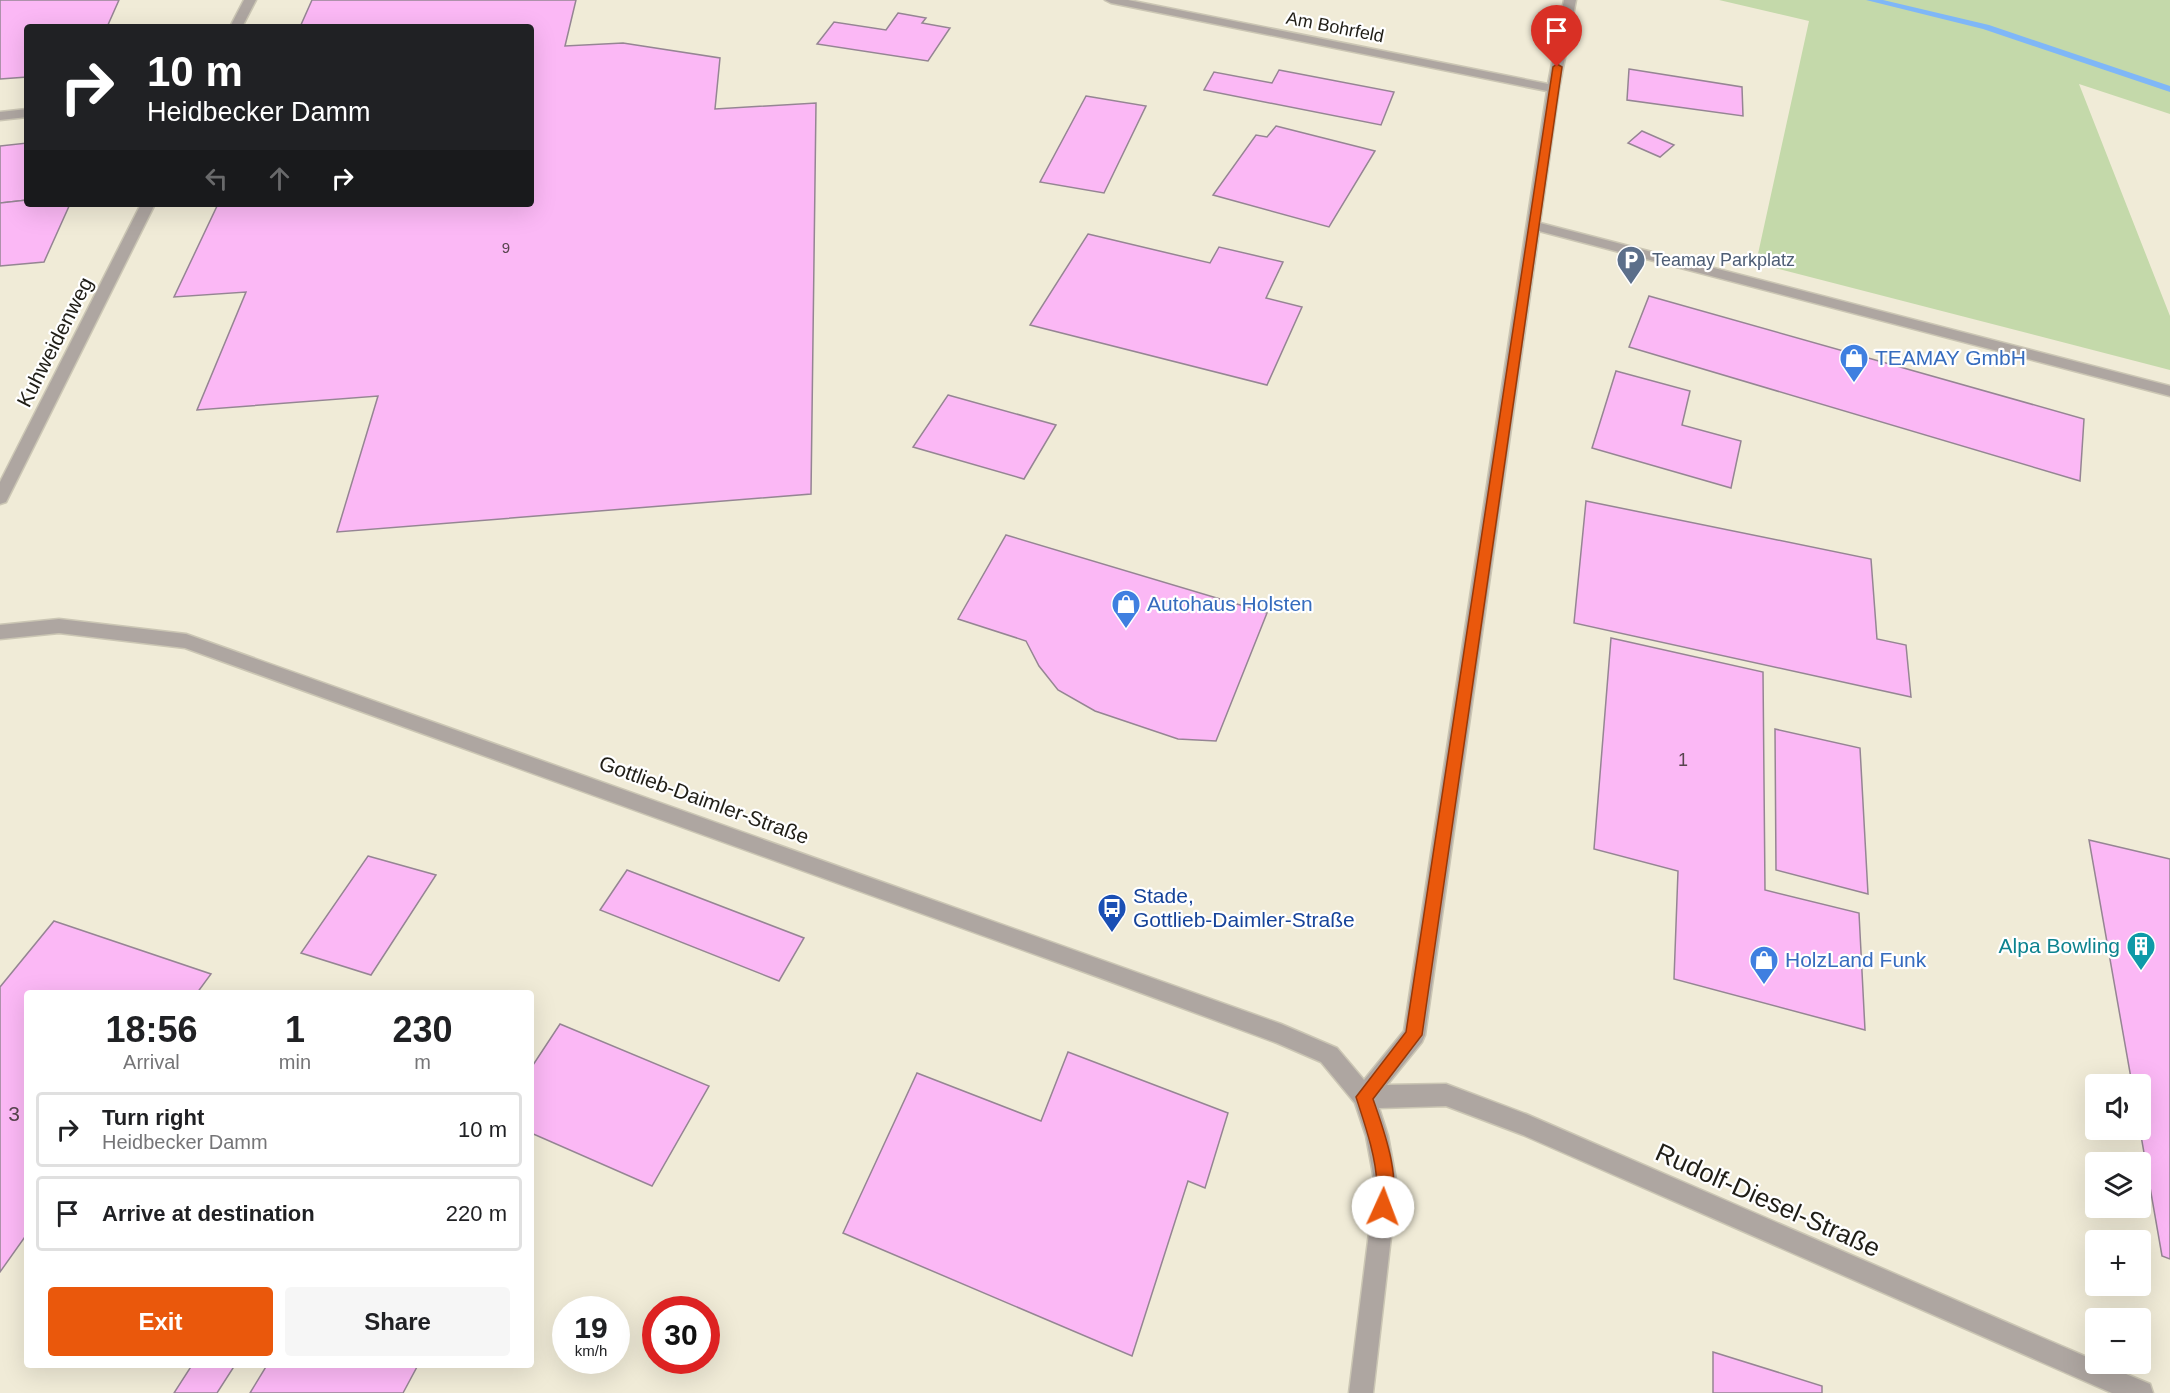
<!DOCTYPE html>
<meta charset="utf-8">
<style>
body{margin:0;font-family:Arial,sans-serif;background:#f6f6f6;color:#202124;height:100vh;display:flex;flex-direction:column;font-size:22px;white-space:nowrap}
*{box-sizing:border-box;margin:0}
p{font-size:20px;color:#757577}
.icon{flex:none;width:33px;height:33px;fill:none;stroke:currentColor;stroke-width:2;stroke-linecap:round;stroke-linejoin:round}
.map{position:relative;flex:1;overflow:hidden}
.details{position:absolute;left:24px;top:990px;width:510px;height:378px;display:flex;flex-direction:column;background:#fff;border-radius:6px;box-shadow:0 6px 24px #0002}
.details>*{flex:none}
.guide{position:absolute;left:24px;top:24px;width:510px;height:183px;border-radius:6px;box-shadow:0 6px 24px #0002;background:#202124;color:#fff;overflow:hidden}
.buttons{position:absolute;left:2085px;top:1074px;display:grid;gap:12px}
.buttons a{display:grid;place-items:center;width:66px;height:66px;border-radius:6px;background:#fff;box-shadow:0 6px 24px #0002;font-size:30px}
.speed{position:absolute;left:552px;top:1296px;display:flex;gap:12px;font-size:30px;font-weight:700;text-align:center}
.speed>*{display:grid;place-content:center;width:78px;height:78px;border-radius:50%;background:#fff;box-shadow:0 6px 24px #0002;line-height:1}
.speed small{font-size:15px;font-weight:400}
.speed .limit{border:9px solid #d22;background:#fff;color:#111}
.pin{position:absolute;display:grid;place-items:center;width:51px;height:51px;color:#fff;margin:-62px -26px;border-radius:50% 50% 50% 0;rotate:-45deg;box-shadow:0 0 6px #0007}
.pin .icon{rotate:45deg}
.me{position:absolute;width:66px;margin:-33px;rotate:2deg;stroke-linejoin:round;filter:drop-shadow(0 0 4px #0008)}
.turn{display:flex;align-items:center;gap:21px;height:126px;padding:0 24px;font-size:27px}
.turn .icon{width:78px;height:78px;stroke-width:2.5}
.turn b{display:block;font-size:42px;line-height:51px}
.lanes{display:flex;align-items:center;height:57px;padding:0 24px;background:#0003;justify-content:center;gap:30px;direction:ltr}
.lanes .off{opacity:.35}
.eta{display:flex;justify-content:space-evenly;align-items:center;height:102px;text-align:center}
.eta b{font-size:36px;font-weight:700;line-height:42px}
.action{display:flex;gap:12px;margin-top:auto;padding:12px 24px}
.action a{flex:1;height:69px;border-radius:6px;background:#ea580c;color:#fff;font-size:24px;font-weight:700;line-height:69px;text-align:center}
.action a+a{background:#f6f6f6;color:#202124}
ul{padding:0;list-style:none}
li{display:flex;align-items:center;gap:18px;height:75px;margin:0 12px 9px;padding:0 12px;border:3px solid #e0e0e0;border-radius:6px}
li div{flex:1}
li b{display:block;font-size:22px}
li em{font-style:normal}
.map>svg:first-child{display:block}
.green{fill:#c4d9aa}
.lines{fill:none;stroke-linecap:round;stroke-linejoin:round}
.stream{fill:#7fb7f7;fill-rule:evenodd}
.building{fill:#fbb8f5;stroke:#958593;stroke-width:1.5}
.minor-casing{stroke:#cbc6b4;stroke-width:3}
.minor{fill:#aea6a1;fill-rule:evenodd}
.route{fill:#ea580c;stroke:#983908;stroke-width:1.5}
.labels{text-anchor:middle;stroke-width:4.5;stroke-linejoin:round;paint-order:stroke}
.far-number-label{font-size:15px;fill:#57444e}
.far-street-label{font-size:18px;fill:#201e17;stroke:#fff}
.far-service-label{font-size:18px;fill:#4e5e75;stroke:#fff;text-anchor:start}
.number-label{font-size:18px;fill:#57444e}
.street-label{font-size:21px;fill:#201e17;stroke:#fff}
.shop-label{font-size:21px;fill:#366cbe;stroke:#fff;text-anchor:start}
.transit-label{font-size:21px;fill:#164399;stroke:#fff;text-anchor:start}
.culture-label{font-size:21px;fill:#0d838f;stroke:#fff;text-anchor:end}
.near-number-label{font-size:21px;fill:#57444e}
.near-street-label{font-size:26px;fill:#201e17;stroke:#fff}
</style>
<div class="map">
<svg width="2170" height="1393" viewBox="0 0 2170 1393">
<rect width="100%" height="100%" fill="#f0ebd7"/>
<!-- green -->
<path class="green" d="M1719 0H2170V114L2079 84 2170 316V370L1756 263 1809 21Z"/>
<g class="lines">
<!-- stream -->
<path class="stream" d="M1866 0H1883L1989 25 2170 86V92L1983 29Z"/>
</g>
<!-- building -->
<g class="building">
<path d="M0 0H119L107 27H27V77L0 79Z"/>
<path d="M312 0H576L565 46 623 43 720 58 715 109 816 103 811 494 337 532 378 396 197 410 246 292 174 297 218 204H531V27H300Z"/>
<path d="M898 13 926 18 922 23 950 28 928 61 817 44 834 22 886 30Z"/>
<path d="M1629 69 1742 87 1743 116 1627 100Z"/>
<path d="M1279 70 1394 92 1381 125 1204 90 1214 72 1272 83Z"/>
<path d="M1086 96 1146 106 1104 193 1040 182Z"/>
<path d="M1276 126 1375 151 1329 227 1213 195 1256 135 1267 137Z"/>
<path d="M1642 131 1674 145 1660 157 1628 143Z"/>
<path d="M27 143V200L0 203V146Z"/>
<path d="M27 200V204H70L44 262 0 266V203Z"/>
<path d="M1088 234 1210 263 1219 247 1283 262 1266 298 1302 307 1267 385 1030 325Z"/>
<path d="M1649 296 2084 419 2080 481 1629 347Z"/>
<path d="M1616 371 1690 391 1682 425 1741 441 1731 488 1592 448Z"/>
<path d="M948 395 1056 425 1024 479 913 447Z"/>
<path d="M1586 501 1871 559 1877 639 1906 645 1911 697 1574 623Z"/>
<path d="M1006 535 1267 613 1216 741 1178 739 1095 711 1058 690 1039 666 1026 641 958 619Z"/>
<path d="M1611 638 1763 672 1765 890 1859 913 1865 1030 1674 979 1678 871 1594 849Z"/>
<path d="M1775 729 1860 748 1868 894 1776 870Z"/>
<path d="M2089 840 2170 859V1259L2162 1256 2140 1130V1084H2132Z"/>
<path d="M368 856 436 875 371 975 301 953Z"/>
<path d="M627 870 804 938 779 981 600 910Z"/>
<path d="M54 921 211 974 197 993H27V1234L0 1272V987Z"/>
<path d="M560 1024 709 1086 652 1186 531 1133V1068Z"/>
<path d="M1068 1052 1228 1113 1205 1188 1188 1181 1132 1356 843 1233 917 1073 1041 1121Z"/>
<path d="M1713 1352 1822 1386V1393H1713Z"/>
<path d="M192 1365H235L217 1393H174Z"/>
<path d="M267 1365H418L403 1393H250Z"/>
</g>
<g class="lines">
<!-- minor casing -->
<g class="minor-casing">
<g id="minor">
<path d="M244 0H256L242 27H230Z"/>
<path d="M1105 0H1128L1548 84 1564 0H1576L1559 89 1540 223 2170 386V396L1539 231 1425 1035 1422 1042 1387 1085 1446 1084 1526 1114 2096 1361V1364H2102L2150 1384 2153 1393H2112L1523 1135 1446 1106 1379 1108 1388 1136 1397 1185 1373 1393H1349L1375 1185 1366 1136 1355 1103 1321 1062 1277 1043 1098 977 185 648 59 633 0 639V625L59 619 186 634 1281 1024 1337 1048 1364 1080 1404 1031 1547 91 1111 3Z"/>
<path d="M27 109V117L0 120V112Z"/>
<path d="M141 204H155L6 502 0 504V482Z"/>
</g>
</g>
<!-- minor -->
<use href="#minor" class="minor"/>
</g>
<!-- route -->
<path class="route" d="M1557 64 1562 67 1422 1035 1373 1099C1384 1131 1403 1181 1389 1214L1383 1216 1377 1214C1373 1204 1377 1196 1377 1185 1376 1156 1365 1125 1356 1097L1406 1032 1553 67Z"/>
<!-- icons -->
<defs>
<g id="parking-pin" transform="scale(1.5)"><path d="M0 17L-7.5 6A9.5 9.5 0 1 1 7.5 6Z" fill="#5c6f8a" stroke="#fff"/><path d="M-3.5-5.5H1a3.5 3.5 0 0 1 0 7H-1V5.5H-3.5ZM-1-3.4V-.6H.8a1.4 1.4 0 0 0 0-2.8Z" fill="#fff"/></g>
<g id="shop-pin" transform="scale(1.5)"><path d="M0 17L-7.5 6A9.5 9.5 0 1 1 7.5 6Z" fill="#3f7fe0" stroke="#fff"/><path d="M-5-2.5h2.3a2.7 3.5 0 0 1 5.4 0H5L5.5 6h-11ZM-1.5-2.5h3a1.5 2.3 0 0 0-3 0Z" fill="#fff"/></g>
<g id="bus-pin" transform="scale(1.5)"><path d="M0 17L-7.5 6A9.5 9.5 0 1 1 7.5 6Z" fill="#1a4fb4" stroke="#fff"/><path d="M-5-6H5V4H4V6H2V4H-2V6H-4V4H-5ZM-3.5-4V0h7V-4ZM-3.5 1.2v1.5H-2V1.2ZM2 1.2v1.5H3.5V1.2Z" fill="#fff"/></g>
<g id="building-pin" transform="scale(1.5)"><path d="M0 17L-7.5 6A9.5 9.5 0 1 1 7.5 6Z" fill="#0f9aa8" stroke="#fff"/><path d="M-4-6H4V6H1V3H-1V6H-4ZM-2.5-4.3h1.7v1.8h-1.7ZM.8-4.3h1.7v1.8H.8ZM-2.5-1h1.7V.8h-1.7ZM.8-1h1.7V.8H.8Z" fill="#fff"/></g>
</defs>
<g fill-rule="evenodd">
<use href="#parking-pin" x="1631" y="260"/>
<use href="#shop-pin" x="1854" y="358"/>
<use href="#shop-pin" x="1126" y="604"/>
<use href="#bus-pin" x="1112" y="908"/>
<use href="#building-pin" x="2141" y="946"/>
<use href="#shop-pin" x="1764" y="960"/>
</g>
<g class="labels">
<!-- far-number labels -->
<g class="far-number-label">
<text x="506" y="253">9</text>
</g>
<!-- far-street labels -->
<g class="far-street-label">
<text transform="translate(1335 27) rotate(11)" y="6">Am Bohrfeld</text>
</g>
<!-- far-service labels -->
<g class="far-service-label">
<text x="1652" y="266">Teamay Parkplatz</text>
</g>
<!-- number labels -->
<g class="number-label">
<text x="1683" y="766">1</text>
</g>
<!-- street labels -->
<g class="street-label">
<text transform="translate(55 342) rotate(-63)" y="7">Kuhweidenweg</text>
<text transform="translate(704 800) rotate(20)" y="7">Gottlieb-Daimler-Straße</text>
</g>
<!-- shop labels -->
<g class="shop-label">
<text x="1875" y="365">TEAMAY GmbH</text>
<text x="1147" y="611">Autohaus Holsten</text>
<text x="1785" y="967">HolzLand Funk</text>
</g>
<!-- transit labels -->
<g class="transit-label">
<text x="1133" y="903">Stade,<tspan x="1133" dy="24">Gottlieb-Daimler-Straße</tspan></text>
</g>
<!-- culture labels -->
<g class="culture-label">
<text x="2120" y="953">Alpa Bowling</text>
</g>
<!-- near-number labels -->
<g class="near-number-label">
<text x="14" y="1121">3</text>
</g>
<!-- near-street labels -->
<g class="near-street-label">
<text transform="translate(1768 1200) rotate(24)" y="9">Rudolf-Diesel-Straße</text>
</g>
</g>
</svg>
<div class="buttons">
<a><svg class="icon" aria-label="sound" viewBox="0 0 24 24"><path d="M4 9h4l5-4v14l-5-4H4zM17 9q2 3 0 6"/></svg></a>
<a><svg class="icon" aria-label="layers" viewBox="0 0 24 24"><path d="M12 4l9 5-9 5-9-5zM3 14l9 5 9-5"/></svg></a>
<a>+</a>
<a>−</a>
</div>
<div class="speed"><div>19<small>km/h</small></div><div class="limit">30</div></div>
<div class="pin" style="left:1557px;top:67px;background:#d93025"><svg class="icon" aria-label="arrive" viewBox="0 0 24 24"><path d="M6 21V4h12l-3 4 3 4H6"/></svg></div>
<svg class="me" style="left:1383px;top:1207px" viewBox="-20 -20 40 40"><circle r="19" fill="#fff"/><path d="M0-13L10 11 0 6-10 11z" fill="#ea580c"/></svg>
<div class="guide">
<div class="turn"><svg class="icon" aria-label="right" viewBox="0 0 24 24"><path d="M7 20v-9h11M14 6l5 5-5 5"/></svg><div><b>10 m</b>Heidbecker Damm</div></div>
<div class="lanes"><svg class="icon off" aria-label="left" viewBox="0 0 24 24"><path d="M17 20v-9H6M10 6l-5 5 5 5"/></svg><svg class="icon off" aria-label="ahead" viewBox="0 0 24 24"><path d="M12 20V5M6 11l6-6 6 6"/></svg><svg class="icon" aria-label="right" viewBox="0 0 24 24"><path d="M7 20v-9h11M14 6l5 5-5 5"/></svg></div>
</div>
<section class="details">
<div class="eta">
<div><b>18:56</b><p>Arrival</p></div>
<div><b>1</b><p>min</p></div>
<div><b>230</b><p>m</p></div>
</div>
<ul>
<li><svg class="icon" aria-label="right" viewBox="0 0 24 24"><path d="M7 20v-9h11M14 6l5 5-5 5"/></svg><div><b>Turn right</b><p>Heidbecker Damm</p></div><em>10 m</em></li>
<li><svg class="icon" aria-label="arrive" viewBox="0 0 24 24"><path d="M6 21V4h12l-3 4 3 4H6"/></svg><div><b>Arrive at destination</b></div><em>220 m</em></li>
</ul>
<div class="action"><a>Exit</a><a>Share</a></div>
</section>
</div>
